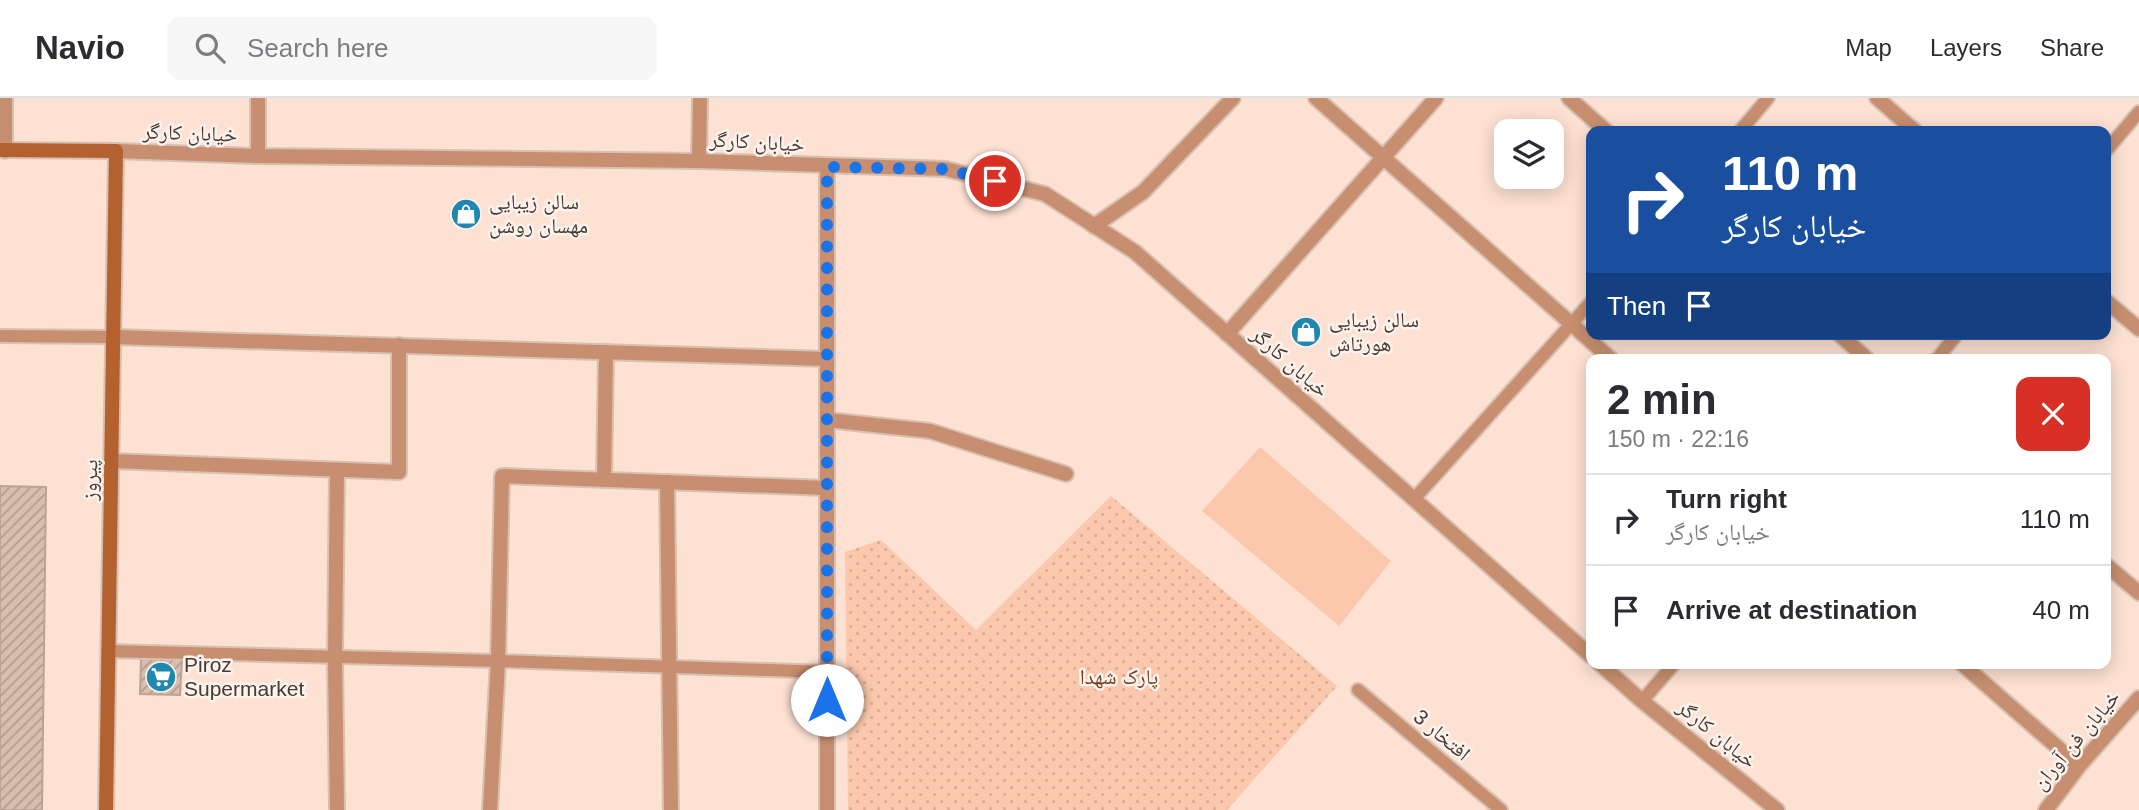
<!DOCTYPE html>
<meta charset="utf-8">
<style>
body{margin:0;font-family:Arial,"Noto Naskh Arabic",sans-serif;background:#f7f7f7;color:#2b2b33;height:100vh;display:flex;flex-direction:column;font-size:26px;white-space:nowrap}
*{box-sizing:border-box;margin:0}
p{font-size:23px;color:#7c7c81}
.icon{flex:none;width:38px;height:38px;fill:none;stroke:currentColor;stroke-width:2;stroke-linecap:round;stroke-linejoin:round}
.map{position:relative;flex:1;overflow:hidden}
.drawer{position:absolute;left:1586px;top:256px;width:525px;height:315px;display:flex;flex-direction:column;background:#fff;border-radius:14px;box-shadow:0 4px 18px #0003}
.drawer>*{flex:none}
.hud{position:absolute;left:1586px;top:28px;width:525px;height:214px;border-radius:14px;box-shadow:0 4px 18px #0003;background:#1a4fa0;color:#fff;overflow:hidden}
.controls{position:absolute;left:1494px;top:21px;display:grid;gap:14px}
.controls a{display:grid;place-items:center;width:70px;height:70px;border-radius:14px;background:#fff;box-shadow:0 4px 18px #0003;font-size:35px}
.pin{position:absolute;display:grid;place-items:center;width:60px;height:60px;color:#fff;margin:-30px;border:4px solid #fff;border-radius:50%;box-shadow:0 2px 7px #0007}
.me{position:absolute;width:77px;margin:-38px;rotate:0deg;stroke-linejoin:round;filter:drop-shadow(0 0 5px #0008)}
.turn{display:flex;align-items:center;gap:24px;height:147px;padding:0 21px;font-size:32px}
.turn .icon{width:91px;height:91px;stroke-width:2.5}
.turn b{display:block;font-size:49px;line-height:60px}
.then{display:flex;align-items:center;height:66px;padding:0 21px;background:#0003;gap:14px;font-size:26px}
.round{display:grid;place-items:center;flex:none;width:74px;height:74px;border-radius:14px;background:#f7f7f7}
.summary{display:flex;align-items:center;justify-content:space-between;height:119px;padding:0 21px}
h1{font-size:42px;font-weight:700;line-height:52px}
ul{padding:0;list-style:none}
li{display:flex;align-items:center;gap:21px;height:91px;padding:0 21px;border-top:2px solid #e1e1e2}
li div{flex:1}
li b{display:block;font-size:26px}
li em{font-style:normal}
header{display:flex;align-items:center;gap:42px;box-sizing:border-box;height:98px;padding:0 35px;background:#fff;border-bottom:2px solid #e1e1e2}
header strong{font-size:33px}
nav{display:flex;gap:38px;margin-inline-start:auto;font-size:24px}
.search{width:490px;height:63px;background:#f7f7f7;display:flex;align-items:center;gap:18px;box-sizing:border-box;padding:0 24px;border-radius:14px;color:#7c7c81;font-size:26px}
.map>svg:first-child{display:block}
.park{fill:url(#park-dots)}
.pitch{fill:#fbc8ad}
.building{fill:url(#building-hatch);stroke:#bda395;stroke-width:2}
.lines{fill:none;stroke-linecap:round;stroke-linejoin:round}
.lane-casing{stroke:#d8c0b2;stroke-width:16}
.street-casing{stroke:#d8c0b2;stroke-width:18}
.secondary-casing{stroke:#d8c0b2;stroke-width:18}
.lane{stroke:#c78f6f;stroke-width:12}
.street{stroke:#c78f6f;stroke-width:14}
.secondary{stroke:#b3612e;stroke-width:14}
.route{stroke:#1a73e8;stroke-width:12;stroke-dasharray:0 21.6}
.labels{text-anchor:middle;stroke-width:5;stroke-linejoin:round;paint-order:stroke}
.street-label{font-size:21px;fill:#453a34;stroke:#fdf2ec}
.poi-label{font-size:21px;fill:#453a34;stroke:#fdf2ec;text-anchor:start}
.park-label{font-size:21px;fill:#753d1a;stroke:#fdf2ec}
</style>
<header>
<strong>Navio</strong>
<div class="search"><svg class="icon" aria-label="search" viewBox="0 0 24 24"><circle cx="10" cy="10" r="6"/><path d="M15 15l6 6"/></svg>Search here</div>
<nav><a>Map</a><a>Layers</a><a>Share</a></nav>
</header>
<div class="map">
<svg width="2139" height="712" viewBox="0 0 2139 712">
<defs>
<pattern id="park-dots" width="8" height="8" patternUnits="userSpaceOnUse" patternTransform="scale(1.75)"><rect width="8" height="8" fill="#fbc8ad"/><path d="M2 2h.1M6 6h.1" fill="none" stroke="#d8ad95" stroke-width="1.8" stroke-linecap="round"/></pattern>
<pattern id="building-hatch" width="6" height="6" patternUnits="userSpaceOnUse" patternTransform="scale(1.75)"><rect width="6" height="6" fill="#d9beaf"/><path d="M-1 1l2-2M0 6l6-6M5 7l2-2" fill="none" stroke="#b29b8f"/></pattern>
</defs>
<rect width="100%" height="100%" fill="#fde1d2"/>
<!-- park -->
<path class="park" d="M1111 398 1337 588 1227 712H848L845 454 881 442 976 532Z"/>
<!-- pitch -->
<path class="pitch" d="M1260 349 1391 463 1339 528 1202 413Z"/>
<!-- building -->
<g class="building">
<path d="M0 388 46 389 42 712H0Z"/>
<path d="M141 561H182L180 597 140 596Z"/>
</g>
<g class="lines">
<!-- lane casing -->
<g class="lane-casing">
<g id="lane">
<path d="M1740 33 1768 0"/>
<path d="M2105 54 2139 14"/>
<path d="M0 238 113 239"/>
<path d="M1937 261 1957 236"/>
<path d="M1414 401 1591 204"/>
<path d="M108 553 498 563 827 574"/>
<path d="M1358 592 1501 712"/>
<path d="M1642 603 1675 565"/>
</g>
</g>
<!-- street casing -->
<g class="street-casing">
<g id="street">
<path d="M1316 0 1611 261"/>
<path d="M1569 0 1606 33"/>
<path d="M1877 0 1915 33"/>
<path d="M5 53V0"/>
<path d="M116 53 258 58 699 63 946 71 1045 96 1135 154 1591 558"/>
<path d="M258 58V0"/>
<path d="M699 63 700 0"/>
<path d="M827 69V712"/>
<path d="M1094 128 1143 94 1233 0"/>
<path d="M2105 202 2139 231"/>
<path d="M1227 236 1436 0"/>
<path d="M1839 236 1867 261"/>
<path d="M113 239 827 261"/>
<path d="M827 322 930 333 1066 376"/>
<path d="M111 363 399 374V247"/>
<path d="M337 372 335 560 337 712"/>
<path d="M604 382 606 254"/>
<path d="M667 384 671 712"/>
<path d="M2105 466 2139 495"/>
<path d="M1599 565 1642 603 1777 712"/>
<path d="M1961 565 2079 668"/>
<path d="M490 712 498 563 502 378 827 390"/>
<path d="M2046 712 2079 668 2139 600"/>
</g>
</g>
<!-- secondary casing -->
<g class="secondary-casing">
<path id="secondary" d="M0 52 116 53 106 712"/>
</g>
<!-- lane -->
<use href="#lane" class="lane"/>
<!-- street -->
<use href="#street" class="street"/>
<!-- secondary -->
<use href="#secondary" class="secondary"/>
</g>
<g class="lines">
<!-- route -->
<path class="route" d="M827 602V69L946 71 995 83"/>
</g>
<!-- icons -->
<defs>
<g id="shop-disc" transform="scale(1.575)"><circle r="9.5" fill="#1f87b0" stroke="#fdf2ec"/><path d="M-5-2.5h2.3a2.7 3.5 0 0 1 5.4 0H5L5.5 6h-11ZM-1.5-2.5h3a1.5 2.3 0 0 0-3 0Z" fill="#fff"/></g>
<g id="supermarket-disc" transform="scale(1.575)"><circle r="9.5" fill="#1f87b0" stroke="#fdf2ec"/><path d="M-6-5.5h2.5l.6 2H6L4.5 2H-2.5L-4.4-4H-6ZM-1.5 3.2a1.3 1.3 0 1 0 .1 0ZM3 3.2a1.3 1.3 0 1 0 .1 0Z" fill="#fff"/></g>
</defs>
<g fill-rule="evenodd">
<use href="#shop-disc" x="466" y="116"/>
<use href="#shop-disc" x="1306" y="234"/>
<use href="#supermarket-disc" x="161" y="579"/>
</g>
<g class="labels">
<!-- street labels -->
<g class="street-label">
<text transform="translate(190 35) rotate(2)" y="7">خیابان کارگر</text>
<text transform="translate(757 44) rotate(3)" y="7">خیابان کارگر</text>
<text transform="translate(1290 264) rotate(41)" y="7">خیابان کارگر</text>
<text transform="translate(90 382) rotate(-89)" y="7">پیروز</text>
<text transform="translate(1717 636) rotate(39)" y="7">خیابان کارگر</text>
<text transform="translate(1442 637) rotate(40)" y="7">افتخار 3</text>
<text transform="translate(2076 642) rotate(-50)" y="7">خیابان فن آوران</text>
</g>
<!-- poi labels -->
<g class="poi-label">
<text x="489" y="111">سالن زیبایی<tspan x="489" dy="24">مهسان روشن</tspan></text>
<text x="1329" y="229">سالن زیبایی<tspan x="1329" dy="24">هورتاش</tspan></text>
<text x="184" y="574">Piroz<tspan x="184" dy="24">Supermarket</tspan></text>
</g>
<!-- park labels -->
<g class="park-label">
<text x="1119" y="586">پارک شهدا</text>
</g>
</g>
</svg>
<div class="controls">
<a><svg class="icon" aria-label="layers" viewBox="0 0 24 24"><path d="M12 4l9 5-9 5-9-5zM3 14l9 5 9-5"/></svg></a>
</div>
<div class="pin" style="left:995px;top:83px;background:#d93025"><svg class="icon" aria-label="arrive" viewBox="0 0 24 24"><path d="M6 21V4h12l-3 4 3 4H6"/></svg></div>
<svg class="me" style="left:827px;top:602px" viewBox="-20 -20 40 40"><circle r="19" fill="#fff"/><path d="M0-13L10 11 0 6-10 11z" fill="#1a73e8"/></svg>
<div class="hud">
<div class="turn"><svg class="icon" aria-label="right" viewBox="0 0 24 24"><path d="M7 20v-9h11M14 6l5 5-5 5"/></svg><div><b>110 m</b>خیابان کارگر</div></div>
<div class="then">Then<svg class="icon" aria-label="arrive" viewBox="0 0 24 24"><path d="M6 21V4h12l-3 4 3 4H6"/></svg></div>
</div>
<section class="drawer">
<div class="summary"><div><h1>2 min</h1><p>150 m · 22:16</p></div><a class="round" style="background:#d93025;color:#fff"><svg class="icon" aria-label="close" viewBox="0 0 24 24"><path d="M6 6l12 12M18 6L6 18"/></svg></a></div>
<ul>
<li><svg class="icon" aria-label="right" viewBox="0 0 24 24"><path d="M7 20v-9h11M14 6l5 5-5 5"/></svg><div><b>Turn right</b><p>خیابان کارگر</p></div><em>110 m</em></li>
<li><svg class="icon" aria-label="arrive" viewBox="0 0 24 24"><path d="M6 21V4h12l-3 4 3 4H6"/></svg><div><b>Arrive at destination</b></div><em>40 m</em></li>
</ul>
</section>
</div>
